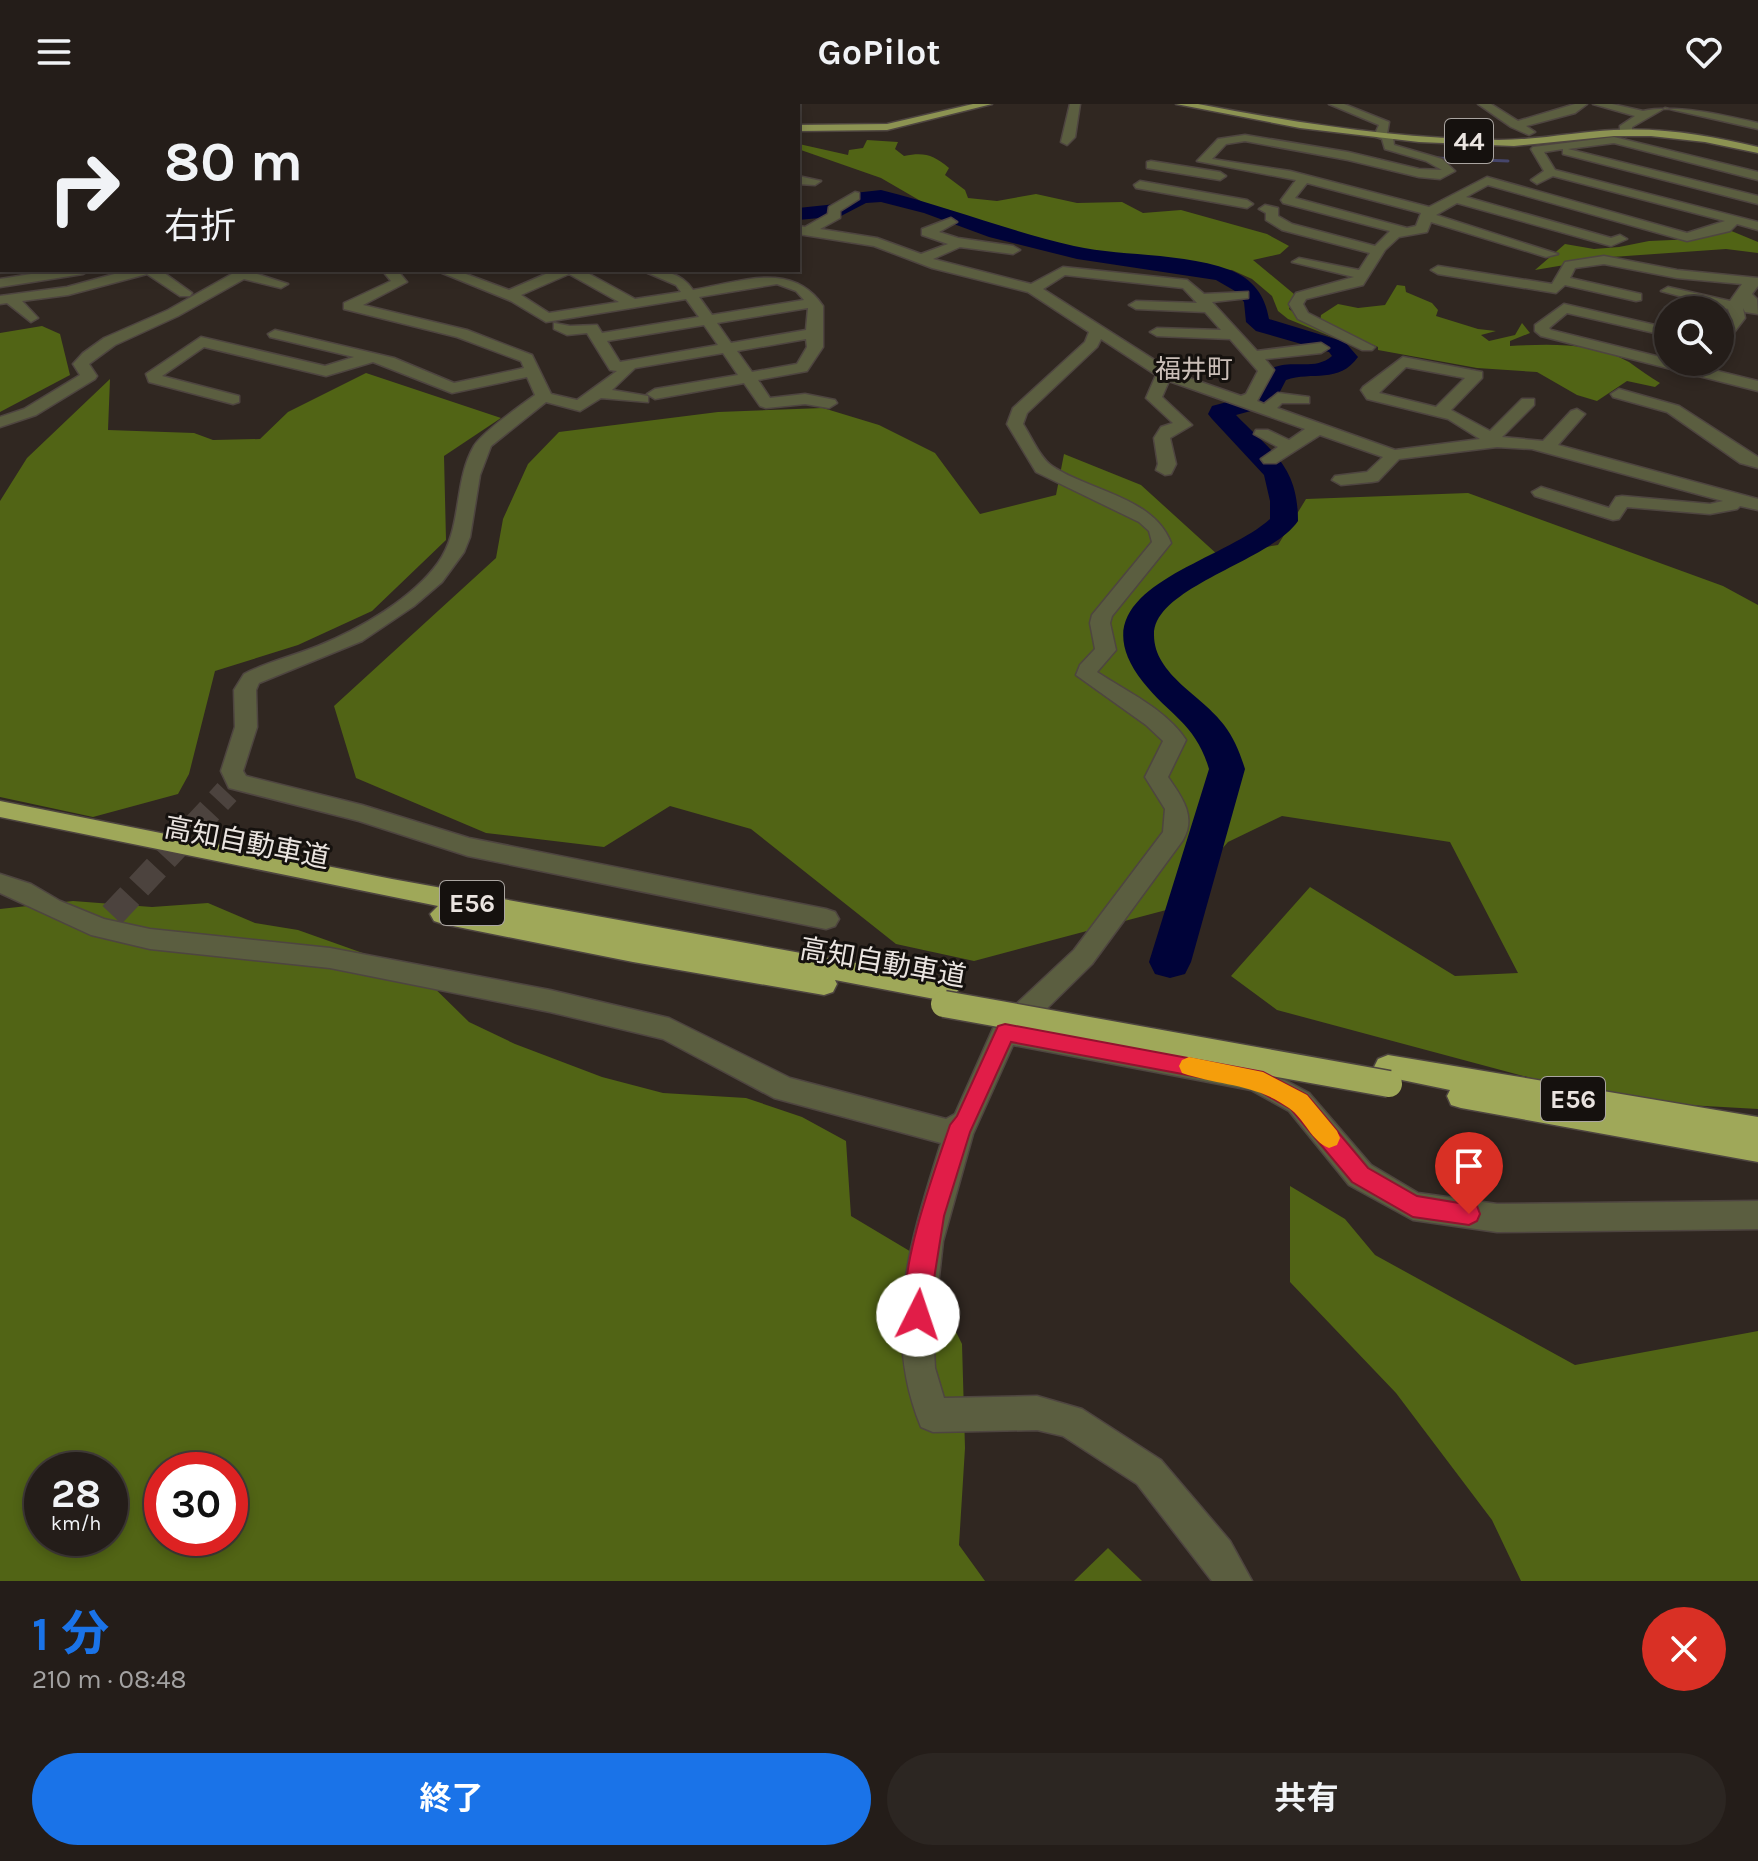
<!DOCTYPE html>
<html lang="ja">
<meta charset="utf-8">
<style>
body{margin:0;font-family:Karla,"Noto Sans JP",sans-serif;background:#2c2622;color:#f1f3f6;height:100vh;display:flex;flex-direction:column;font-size:30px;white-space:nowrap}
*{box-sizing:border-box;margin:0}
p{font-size:26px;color:#a3a2a2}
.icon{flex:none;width:44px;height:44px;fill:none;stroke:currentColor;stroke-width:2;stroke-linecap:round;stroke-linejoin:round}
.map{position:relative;height:1477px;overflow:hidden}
.details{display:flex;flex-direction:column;background:#241d19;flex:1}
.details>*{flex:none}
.top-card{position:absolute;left:0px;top:0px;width:800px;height:168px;box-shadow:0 4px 12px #0003,0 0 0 2px #413b38;background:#241d19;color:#f1f3f6;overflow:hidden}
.controls{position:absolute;left:1654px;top:192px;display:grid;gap:16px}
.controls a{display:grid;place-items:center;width:80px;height:80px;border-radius:50%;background:#241d19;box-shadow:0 4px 12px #0003,0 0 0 2px #413b38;font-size:40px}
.speed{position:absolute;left:24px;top:1348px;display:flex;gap:16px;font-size:40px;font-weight:700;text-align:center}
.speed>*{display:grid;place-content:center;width:104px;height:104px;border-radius:50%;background:#241d19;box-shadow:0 4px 12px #0003,0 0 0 2px #413b38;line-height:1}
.speed small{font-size:20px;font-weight:400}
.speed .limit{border:12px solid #d22;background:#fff;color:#111}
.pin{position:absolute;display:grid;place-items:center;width:68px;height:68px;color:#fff;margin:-82px -34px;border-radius:50% 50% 50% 0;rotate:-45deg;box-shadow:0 0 8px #0007}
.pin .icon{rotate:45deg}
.me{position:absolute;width:88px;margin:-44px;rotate:4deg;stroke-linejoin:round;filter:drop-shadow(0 0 6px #0008)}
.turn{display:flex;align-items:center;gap:28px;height:168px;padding:0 32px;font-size:36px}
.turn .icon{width:104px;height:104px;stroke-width:2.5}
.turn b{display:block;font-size:56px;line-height:68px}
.round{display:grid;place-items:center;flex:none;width:84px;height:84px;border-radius:42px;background:#2c2622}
.overview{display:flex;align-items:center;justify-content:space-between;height:136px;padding:0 32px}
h1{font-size:48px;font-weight:700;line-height:60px;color:#1a73e8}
.button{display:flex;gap:16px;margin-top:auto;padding:16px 32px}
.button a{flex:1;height:92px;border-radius:48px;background:#1a73e8;color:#fff;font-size:32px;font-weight:700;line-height:92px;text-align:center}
.button a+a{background:#2c2622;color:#f1f3f6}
header{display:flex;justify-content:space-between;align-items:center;height:104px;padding:0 32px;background:#241d19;font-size:36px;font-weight:700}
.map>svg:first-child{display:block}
.forest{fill:#516415;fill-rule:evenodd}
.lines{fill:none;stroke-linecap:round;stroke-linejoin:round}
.stream{stroke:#46466b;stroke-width:3}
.river{fill:#000339;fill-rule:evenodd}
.street-tunnel{stroke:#4c433e;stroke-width:26;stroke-dasharray:26 13;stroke-linecap:butt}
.street-casing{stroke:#4e4540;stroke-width:3}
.secondary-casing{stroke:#4e4540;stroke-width:27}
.primary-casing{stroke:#4e4540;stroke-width:3}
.highway-casing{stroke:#4e4540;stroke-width:3}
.street{fill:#5b5e40;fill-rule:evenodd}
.secondary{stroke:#767c4b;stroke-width:24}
.primary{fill:#8c9352;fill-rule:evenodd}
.highway{fill:#9fa859;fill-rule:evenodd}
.highway-bridge-casing{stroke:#4e4540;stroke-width:29;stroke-linecap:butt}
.highway-bridge{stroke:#9fa859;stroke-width:26}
.wall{fill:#5f3665}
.route{fill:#e11d48;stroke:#92132f;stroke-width:2}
.slow{fill:#f59e0b}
.labels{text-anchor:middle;stroke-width:6;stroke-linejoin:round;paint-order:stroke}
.shield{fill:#15110e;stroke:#aaa5a1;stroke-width:2}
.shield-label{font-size:26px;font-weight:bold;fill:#eae4e0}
.far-quarter-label{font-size:26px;fill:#cbbfb8;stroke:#15110e}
.street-label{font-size:28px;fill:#eae4e0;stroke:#15110e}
</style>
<header><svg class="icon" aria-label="menu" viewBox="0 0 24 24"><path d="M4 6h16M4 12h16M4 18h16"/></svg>GoPilot<svg class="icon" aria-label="heart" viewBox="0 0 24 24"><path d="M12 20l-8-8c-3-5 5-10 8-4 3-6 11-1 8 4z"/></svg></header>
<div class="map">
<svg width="1758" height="1477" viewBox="0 0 1758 1477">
<rect width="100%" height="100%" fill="#302721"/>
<!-- forest -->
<g class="forest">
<path d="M867 36 898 38 895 45 904 52C925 48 933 51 949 64L945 71 965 86 968 94 997 97 1036 90 1077 99 1122 98 1143 109 1181 106 1267 130 1289 142 1280 150 1253 156 1294 190 1289 205 1299 213 1346 235H1337L1288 215 1278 207 1272 192 1252 175 1232 166 1208 165 1161 155H1133L1081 147 997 128 931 103 881 74 798 45 799 40 848 51 849 46 863 44Z"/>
<path d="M1729 126 1758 138V149L1726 145 1612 153 1535 166 1565 140 1594 145 1619 143 1649 137 1695 135Z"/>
<path d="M1397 181 1405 182 1406 188 1432 199 1438 206 1436 212 1478 225 1496 227 1481 231 1489 237 1515 231 1522 219 1530 229 1510 237V242C1549 240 1593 238 1629 258 1639 265 1650 273 1660 279L1655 283 1627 277 1597 297 1577 291 1537 268 1477 264 1378 246V243L1320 218 1321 211 1338 200 1358 204 1385 201Z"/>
<path d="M42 222 60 230 70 271 0 308V229Z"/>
<path d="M366 269 501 314 444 352 446 436 372 507 298 541 215 567 189 670 178 690 93 713 0 693V397L27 354 110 275 108 326 194 329 213 336 260 335 288 308Z"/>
<path d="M823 304 879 321 935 349 980 410 1056 391 1064 350 1141 381 1218 451 1278 441 1306 395 1468 389 1723 482 1758 501V1005L1617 997 1277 906 1231 872 1310 783 1455 872 1518 869 1450 738 1282 712 1228 738 1170 805 974 857 896 840 751 725 670 702 604 743 486 729 356 674 334 602 496 454 503 415 528 360 559 328 718 308Z"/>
<path d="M73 797 152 803 208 799 255 819 298 826 419 869 469 918 515 940 602 973 663 989 746 994 802 1013 846 1037 851 1112 918 1152 962 1240 965 1344 959 1441 985 1477H0V805ZM42 1366H110V1434H42ZM162 1366H230V1434H162Z"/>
<path d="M1290 1082 1345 1115 1375 1151 1575 1261 1758 1227V1477H1521L1492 1416 1396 1289 1290 1178Z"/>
<path d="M1108 1444 1142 1477H1074Z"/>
</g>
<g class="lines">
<!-- stream -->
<g class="stream">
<path d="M574 0 578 1"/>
<path d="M1436 54 1508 57"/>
</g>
<!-- river -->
<g class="river">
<path d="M570 0H588L568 2Z"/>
<path d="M881 86C946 102 1008 127 1074 142 1124 153 1181 148 1230 166 1253 175 1265 191 1269 215L1345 238 1358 253C1339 280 1312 267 1286 276L1273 301 1236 311C1272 348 1298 362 1298 417 1271 457 1153 483 1154 531 1154 571 1203 592 1224 621 1234 634 1240 649 1245 665L1191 858 1185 870 1170 874 1155 870 1149 858 1209 665C1196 620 1170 612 1143 578 1070 485 1219 461 1270 415V397L1264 371 1212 315 1208 310 1212 302 1253 291C1271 239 1307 274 1332 252L1329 248 1256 227 1246 218 1244 198 1235 187 1216 176 1077 155 989 133 924 109 881 98 866 99 841 112 798 116V104L836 100 854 89Z"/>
</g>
<!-- street-tunnel -->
<path class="street-tunnel" d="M112 811 227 688"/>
<!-- street casing -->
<g class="street-casing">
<g id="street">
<path d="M0 0H6L0 3Z"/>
<path d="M136 0H147L148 2H137Z"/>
<path d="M249 0H261L260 2Z"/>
<path d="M304 0H333L334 2H305Z"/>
<path d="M1070 0H1080L1075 33 1067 41 1061 38Z"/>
<path d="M1329 0H1344L1389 18 1387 30 1393 33 1394 41 1442 55 1455 67 1440 75 1419 73 1348 56 1245 37 1226 40 1212 55 1290 67 1429 103 1487 73 1687 129 1725 117 1553 72 1537 80 1531 76 1544 67 1531 45 1533 43 1614 33 1758 68V76L1614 39 1568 45 1758 92V100L1563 50V45L1544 48 1555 66 1758 118V126L1737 120 1730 127 1687 137 1488 81 1466 93 1611 134 1620 131 1627 135 1611 142 1457 99 1436 111 1558 150 1546 153 1431 118 1427 128 1399 133 1385 146 1363 181 1306 195 1303 200 1308 209 1375 243 1372 246H1362L1298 215 1289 200 1296 189 1354 173 1292 158 1299 154 1359 166 1370 149 1282 126 1266 116V109L1259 105 1265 101 1278 104V112L1292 120 1375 142 1390 127 1283 99 1281 96 1296 76 1197 57 1218 35 1245 31 1348 48 1419 65 1442 66 1426 57 1385 45 1382 35 1374 32 1379 21ZM1307 79 1421 109 1416 122 1407 124 1295 94Z"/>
<path d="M1478 0H1491L1518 17 1575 0H1587L1575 9 1526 22 1535 28 1529 31 1511 23Z"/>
<path d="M1593 0H1612L1643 7C1675 0 1724 11 1758 19V25L1665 4 1632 23V29L1626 32 1620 29V22L1635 12Z"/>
<rect x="0" y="17" width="2" height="6"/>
<rect x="0" y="36" width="2" height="6"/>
<path d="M1151 57 1220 68 1226 72 1220 76 1147 64V58Z"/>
<path d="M2 65V73L0 74V66Z"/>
<path d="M798 72 821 77 815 81 798 80Z"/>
<path d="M1140 77 1247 96 1253 100 1247 104 1136 84 1134 81Z"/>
<path d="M855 88 859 89V95L840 107V114L820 125 877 134 921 150 948 140 922 131V125L951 114 957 118 939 128 958 134 1013 142 1020 146 1013 150 960 143 933 155 1031 180 1063 163 1187 176 1204 190 1248 188V194L1212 198 1257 247 1321 239 1329 244 1321 249 1265 255 1274 266 1257 297 1264 300 1278 289 1309 293V299H1282L1277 304 1395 346 1480 335 1448 315 1367 295 1361 286 1363 283 1403 253 1482 268V274L1451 306 1490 327 1522 295H1534V301L1502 333 1543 337 1571 307 1577 305 1585 310 1558 341 1758 395V406L1740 402 1737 405 1710 410 1627 403 1619 415 1613 416 1535 392 1532 388 1541 383 1609 404 1616 393 1622 392 1710 400 1723 397 1532 345 1497 343 1399 355 1378 377 1372 378 1341 381 1332 376 1335 372 1367 368 1383 353 1320 331 1276 359H1264L1261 355 1278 343 1254 330 1256 326H1268L1289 336 1305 325 1169 277 1162 293 1192 321 1170 334 1176 360 1171 370 1165 371 1156 366 1158 360 1154 334 1161 323 1173 319 1146 294 1156 271 1101 235 1097 243 1027 309 1023 320C1031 332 1040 354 1052 362 1089 387 1154 393 1171 439L1112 512 1110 519 1116 546 1097 568C1126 587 1167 606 1186 636L1168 673C1181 692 1197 712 1183 736L1092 860 1030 921 1266 966 1309 989 1371 1061 1418 1089 1497 1100 1758 1097V1125L1497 1128 1413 1116 1349 1081 1289 1007 1251 986 1013 941 973 1030 943 1137 933 1226 935 1264 944 1294 1037 1292 1082 1305 1161 1356 1230 1437 1252 1477H1212L1137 1380 1063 1332 1037 1326 933 1328 921 1323C881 1226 911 1135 941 1039L774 994 663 935 550 908 330 864 150 845 91 831 0 789V770L31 780 60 797 104 815 150 825 330 844 550 886 669 914 790 974 946 1015 955 1010 995 920 1074 846 1163 728 1165 705 1145 673 1163 637 1146 621 1076 571 1080 561 1095 545 1090 519 1092 511 1152 438 1149 427 1139 418 1036 368 1007 320 1013 304 1085 238 1089 228 1028 188 932 164 874 142 798 130V122L805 123 828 110 829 103ZM1065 171 1183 184 1197 199 1136 197 1129 201 1136 205 1205 208 1221 226 1157 224 1150 228 1157 232 1230 235 1258 267 1246 290 1241 292 1175 269 1043 185ZM1406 263 1465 274 1436 303 1379 289Z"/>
<rect x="0" y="112" width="2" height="8"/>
<rect x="0" y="132" width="2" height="8"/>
<path d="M1604 152 1677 166 1758 174V182L1752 190 1757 195 1758 210 1745 208 1743 204 1745 214 1725 240 1720 242V227L1731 214 1728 205 1661 187 1668 183 1730 197 1742 180 1677 174 1604 160 1575 164 1570 174 1641 190V196L1636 197 1565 181 1556 189 1438 170 1431 166 1438 162 1552 180 1565 158Z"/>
<path d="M56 166H90L83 170 0 183V175Z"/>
<path d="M129 166H160L192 189 190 192H180L147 170 68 191 22 197 38 214 31 218 7 199 0 200V192L67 183Z"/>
<path d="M239 166H256L254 169 288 180 281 184 244 175 178 212 115 241 89 260 97 272 95 275 36 311 0 323V313L24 305 80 271 73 260 83 249 104 234 168 206Z"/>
<path d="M382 166H397L407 178 363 201 467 226 532 251 551 290 577 296 617 267 610 266 587 229 567 231 554 225V219L570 222 597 221 602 229 699 213 686 195 546 218 511 197 435 166H455L509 186 555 166H582L635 195 681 188 676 181 641 166C662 166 681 168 693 186 740 178 792 156 823 202V243L807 267 758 276 770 294 805 290 835 296 837 299 829 304 805 300 766 304 760 302 744 279 655 295 647 290 655 285 738 271 723 249 635 264 612 286 648 292V298L601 294 580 307 546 298 491 342 480 371 470 433 464 448 442 478 414 502 362 537 259 579 256 586 257 623 243 667 246 672 362 701 469 734 826 805 835 808 839 815 835 822 826 825 468 752 359 717 229 684 221 667 235 623 234 586 244 570C267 558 293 552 318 542 360 525 412 495 438 459 463 424 453 378 474 342 482 329 521 301 535 291L527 273 452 289 373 258 326 272 204 243 162 272 239 292V298L233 300 149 278 146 270 201 233 325 262 354 253 270 233 268 230 275 226 394 254 454 279 524 264 521 257 457 233 344 205V199L391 177ZM569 170 619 198 549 209 521 191ZM777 180 796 187 804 196 712 211 699 193ZM808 204 806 226 731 239 717 219ZM704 221 718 241 620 258 607 237ZM806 235 807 243 797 260 752 268 737 247Z"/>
<path d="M1564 200 1668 224V232L1567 209 1549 224 1551 226 1668 255V258H1681L1758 277V287L1541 232 1535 227V221Z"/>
<path d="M1619 285 1679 302 1758 353V364L1740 359 1667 308 1613 293 1611 290Z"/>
</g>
</g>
<!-- secondary casing -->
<g class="secondary-casing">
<path id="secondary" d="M676 2 678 0"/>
</g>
<!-- primary casing -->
<g class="primary-casing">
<g id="primary">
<path d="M553 0H570L571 2H554Z"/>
<path d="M973 0H992L887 26 798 27V21L887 20Z"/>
<path d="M1176 0H1198C1297 19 1398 35 1499 36 1538 36 1575 28 1614 26 1663 23 1711 32 1758 43V49L1705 38 1651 32H1614L1514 42 1419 38 1300 24Z"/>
</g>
</g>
<!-- highway casing -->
<g class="highway-casing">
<g id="highway">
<path d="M0 697 392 775 945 875 954 878 958 886 954 894 945 897 835 876 837 880 833 888 824 891 633 858 443 820 434 817 430 810 438 802 0 713Z"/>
<path d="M1388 951 1758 1013V1058L1461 1004 1451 1001 1447 992 1450 986 1378 971 1374 963 1378 955Z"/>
</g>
</g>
<!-- street -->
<use href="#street" class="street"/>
<!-- secondary -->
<use href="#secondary" class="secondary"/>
<!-- primary -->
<use href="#primary" class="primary"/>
<!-- highway -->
<use href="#highway" class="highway"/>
<!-- highway-bridge casing -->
<g class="highway-bridge-casing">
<path id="highway-bridge" d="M944 900 1389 980"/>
</g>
<!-- highway-bridge -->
<use href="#highway-bridge" class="highway-bridge"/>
</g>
<!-- wall -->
<path class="wall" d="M696 0H760L758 2H706L697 1Z"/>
<!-- route -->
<path class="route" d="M1005 920 1263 968 1307 991 1368 1064 1417 1092 1477 1102 1480 1110 1477 1117 1469 1121 1413 1113 1352 1078 1291 1005 1252 983 1011 938 970 1028 944 1112 927 1219 918 1223 909 1219C892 1179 936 1063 950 1021L957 1012 998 922Z"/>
<!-- slow -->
<path class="slow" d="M1189 953 1263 968 1307 991 1337 1027 1340 1034 1337 1041 1329 1044C1311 1037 1305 1015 1289 1004 1254 979 1220 982 1182 969L1179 962 1182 956Z"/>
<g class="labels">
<!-- shield labels -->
<g class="shield">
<rect x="1445" y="15" width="48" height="44" rx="6"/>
<rect x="440" y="777" width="64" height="44" rx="6"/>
<rect x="1541" y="973" width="64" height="44" rx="6"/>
</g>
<g class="shield-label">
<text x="1469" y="46">44</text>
<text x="472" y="808">E56</text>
<text x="1573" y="1004">E56</text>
</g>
<!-- far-quarter labels -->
<g class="far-quarter-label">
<text x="1194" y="274">福井町</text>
</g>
<!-- street labels -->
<g class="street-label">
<text transform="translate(247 738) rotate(11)" y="10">高知自動車道</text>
<text transform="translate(883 858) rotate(10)" y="10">高知自動車道</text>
</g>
</g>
</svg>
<div class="controls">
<a><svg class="icon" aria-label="search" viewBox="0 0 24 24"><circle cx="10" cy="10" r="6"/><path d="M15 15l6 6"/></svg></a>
</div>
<div class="speed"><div>28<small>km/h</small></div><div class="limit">30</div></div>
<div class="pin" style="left:1469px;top:1110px;background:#d93025"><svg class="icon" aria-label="arrive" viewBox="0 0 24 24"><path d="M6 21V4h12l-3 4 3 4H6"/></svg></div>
<svg class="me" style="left:918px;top:1211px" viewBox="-20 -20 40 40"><circle r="19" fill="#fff"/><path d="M0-13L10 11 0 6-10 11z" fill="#e11d48"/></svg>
<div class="top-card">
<div class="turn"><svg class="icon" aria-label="right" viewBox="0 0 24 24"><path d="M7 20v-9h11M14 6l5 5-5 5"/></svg><div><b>80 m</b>右折</div></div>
</div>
</div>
<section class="details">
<div class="overview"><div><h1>1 分</h1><p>210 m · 08:48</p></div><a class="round" style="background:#d93025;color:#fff"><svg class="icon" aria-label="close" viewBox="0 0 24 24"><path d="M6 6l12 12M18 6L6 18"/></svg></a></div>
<div class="button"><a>終了</a><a>共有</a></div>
</section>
